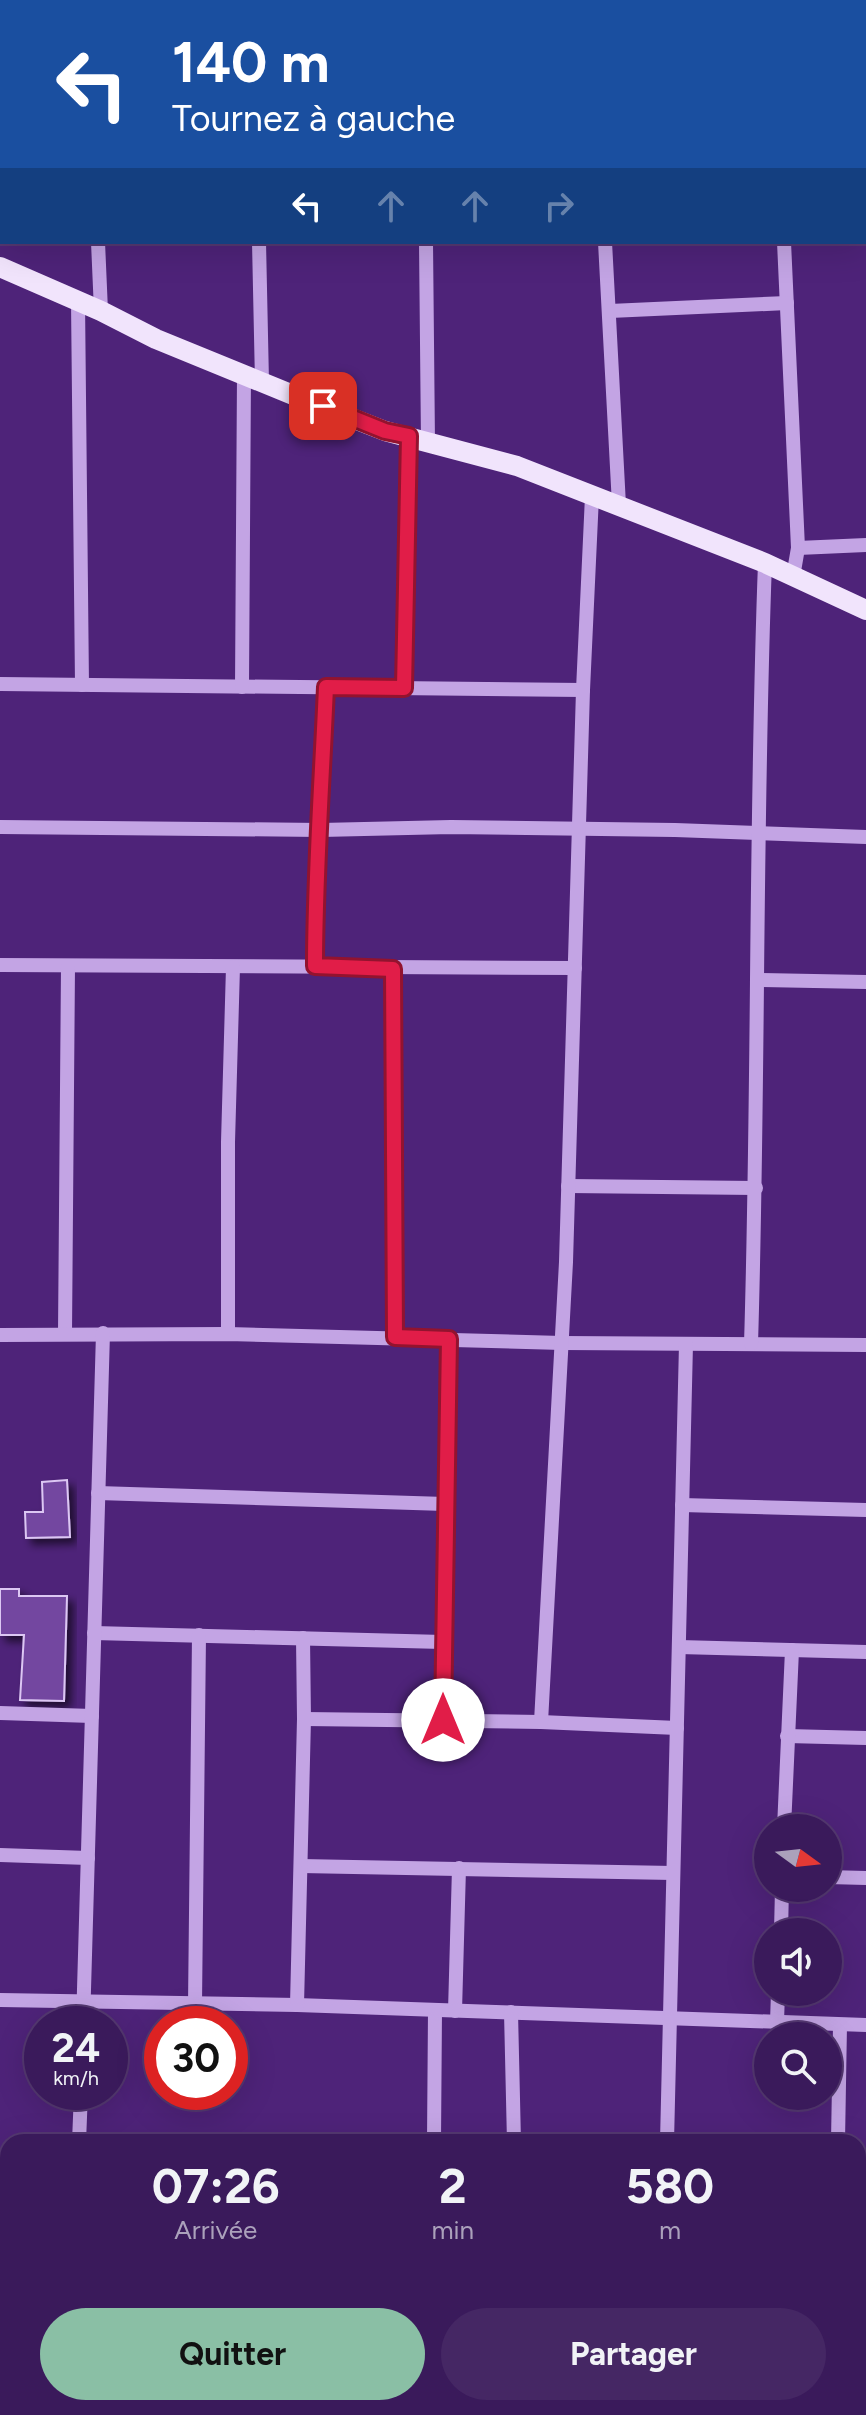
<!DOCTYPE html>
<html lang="fr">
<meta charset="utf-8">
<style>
body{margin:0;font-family:Figtree,sans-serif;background:#452764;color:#f1f3f6;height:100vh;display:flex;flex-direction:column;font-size:30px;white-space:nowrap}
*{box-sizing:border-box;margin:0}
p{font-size:26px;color:#aba1bb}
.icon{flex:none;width:44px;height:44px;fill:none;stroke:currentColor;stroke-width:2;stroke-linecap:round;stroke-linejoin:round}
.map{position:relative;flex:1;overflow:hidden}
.drawer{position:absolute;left:0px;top:2134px;width:866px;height:282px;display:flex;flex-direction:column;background:#3a1a5b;border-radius:24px 24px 0 0;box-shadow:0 8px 32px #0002,0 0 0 2px #543871}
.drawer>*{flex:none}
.top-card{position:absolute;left:0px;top:0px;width:866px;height:244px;box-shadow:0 8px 32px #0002,0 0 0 2px #543871;background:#1a4fa0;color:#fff;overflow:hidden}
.needle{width:52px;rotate:105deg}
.tools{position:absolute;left:754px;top:1814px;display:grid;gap:16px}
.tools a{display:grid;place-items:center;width:88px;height:88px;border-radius:50%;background:#3a1a5b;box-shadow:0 8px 32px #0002,0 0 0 2px #543871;font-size:40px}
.speed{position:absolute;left:24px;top:2006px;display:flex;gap:16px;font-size:40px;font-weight:700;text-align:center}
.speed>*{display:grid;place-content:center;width:104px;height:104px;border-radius:50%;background:#3a1a5b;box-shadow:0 8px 32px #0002,0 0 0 2px #543871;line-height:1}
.speed small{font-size:20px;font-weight:400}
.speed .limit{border:12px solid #d22;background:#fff;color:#111}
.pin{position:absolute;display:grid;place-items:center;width:68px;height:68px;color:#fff;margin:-34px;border-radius:16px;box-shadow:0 4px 12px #0006}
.me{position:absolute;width:88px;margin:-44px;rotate:0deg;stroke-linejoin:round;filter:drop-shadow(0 0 6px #0008)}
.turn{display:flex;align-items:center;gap:28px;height:168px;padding:0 40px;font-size:36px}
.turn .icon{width:104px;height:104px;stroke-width:2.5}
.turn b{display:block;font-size:56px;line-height:68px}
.lanes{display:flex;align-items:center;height:76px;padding:0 40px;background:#0003;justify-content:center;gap:40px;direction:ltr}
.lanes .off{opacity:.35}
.eta{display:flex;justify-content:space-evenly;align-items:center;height:136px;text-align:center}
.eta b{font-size:48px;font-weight:700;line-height:56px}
.primary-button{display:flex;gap:16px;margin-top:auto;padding:16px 40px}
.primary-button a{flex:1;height:92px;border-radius:48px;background:#8abfa5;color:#111;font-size:32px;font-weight:700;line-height:92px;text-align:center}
.primary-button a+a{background:#452764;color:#f1f3f6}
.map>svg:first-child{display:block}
.building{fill:#7347a0;stroke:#dcc7f3;stroke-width:2;filter:url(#shadow)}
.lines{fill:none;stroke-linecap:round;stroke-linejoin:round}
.minor{stroke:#c3a4e4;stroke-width:14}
.major{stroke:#f1e4fc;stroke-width:20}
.route-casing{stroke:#92132f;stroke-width:20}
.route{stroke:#e11d48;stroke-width:14}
</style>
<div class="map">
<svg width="866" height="2415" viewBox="0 0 866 2415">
<defs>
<filter id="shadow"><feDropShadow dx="6" dy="6" stdDeviation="4" flood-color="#0009"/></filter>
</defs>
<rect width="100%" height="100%" fill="#4e2379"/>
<!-- building -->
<g class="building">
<path d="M67 1480 70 1537 26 1538 25 1512H43L42 1482Z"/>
<path d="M0 1589H19V1596H67L64 1701 20 1700 24 1635H0Z"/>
</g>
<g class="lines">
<!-- minor -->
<g class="minor">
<path d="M339 0V2"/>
<path d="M589 0 590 2"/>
<path d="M769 0V2"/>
<path d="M864 118H866"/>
<path d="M0 155H2"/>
<path d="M98 242 101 311"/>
<path d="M259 242 262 382"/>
<path d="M426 242 428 443"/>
<path d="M605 242 619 505"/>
<path d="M784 242 798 548 793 577"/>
<path d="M78 301 82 685"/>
<path d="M610 311 787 303"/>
<path d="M798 548 866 545"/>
<path d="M0 684 583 690"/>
<path d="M242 687 244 374"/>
<path d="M404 688 409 436"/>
<path d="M0 827 321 830 451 827 675 830 866 837"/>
<path d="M0 965 575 968"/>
<path d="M315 966C315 873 322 780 326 687"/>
<path d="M393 969 395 1337"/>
<path d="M757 980 866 982"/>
<path d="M568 1186 756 1188"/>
<path d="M65 1334 68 966"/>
<path d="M228 1334V1142L233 967"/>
<path d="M0 1335 228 1334 562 1343 866 1345"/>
<path d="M751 1344C759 1084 755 824 765 563"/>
<path d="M98 1493 445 1504"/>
<path d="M682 1505 866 1510"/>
<path d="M94 1633 443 1642"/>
<path d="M679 1647 866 1652"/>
<path d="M0 1713 92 1716"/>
<path d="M304 1719 541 1722 677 1728"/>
<path d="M443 1720 449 1339"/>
<path d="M541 1722 566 1262 583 690 592 496"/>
<path d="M787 1736 866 1738"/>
<path d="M784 1828 792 1650"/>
<path d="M0 1855 88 1858"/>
<path d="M301 1866 673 1873"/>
<path d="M828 1877 866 1878"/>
<path d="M781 1932 782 1888"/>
<path d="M0 2000 297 2005 866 2025"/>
<path d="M195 2005 199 1635"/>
<path d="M297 2005 304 1719 303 1638"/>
<path d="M455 2011 459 1868"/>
<path d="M511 2012 514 2142"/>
<path d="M777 2022 778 1992"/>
<path d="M83 2024 103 1333"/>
<path d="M79 2142 81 2092"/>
<path d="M434 2142 435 2010"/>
<path d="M667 2142 686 1344"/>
<path d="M838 2142 840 2025"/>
<path d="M0 2353H8"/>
<path d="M297 2408V2415"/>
<path d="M72 2415V2408"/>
<path d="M179 2415V2408"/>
<path d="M660 2415V2408"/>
<path d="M835 2415V2408"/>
</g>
<!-- major -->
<path class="major" d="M0 267 101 311 156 339 298 397 385 431 517 466 765 563 866 610"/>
</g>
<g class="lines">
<!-- route casing -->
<g class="route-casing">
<path id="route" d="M323 406 385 431 409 436 404 688 326 687C322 780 315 873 315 966L393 969 395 1337 449 1339 443 1720"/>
</g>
<!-- route -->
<use href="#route" class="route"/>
</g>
</svg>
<div class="tools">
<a><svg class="needle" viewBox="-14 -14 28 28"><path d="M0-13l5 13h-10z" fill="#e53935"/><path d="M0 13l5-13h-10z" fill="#aba1bb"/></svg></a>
<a><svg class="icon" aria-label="sound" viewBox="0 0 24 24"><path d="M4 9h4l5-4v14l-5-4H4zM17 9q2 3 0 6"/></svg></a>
<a><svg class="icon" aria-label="search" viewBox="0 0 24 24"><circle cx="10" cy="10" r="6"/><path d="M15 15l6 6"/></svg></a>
</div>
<div class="speed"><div>24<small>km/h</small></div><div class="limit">30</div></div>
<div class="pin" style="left:323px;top:406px;background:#d93025"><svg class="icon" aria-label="arrive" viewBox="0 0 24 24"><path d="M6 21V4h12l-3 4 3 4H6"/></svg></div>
<svg class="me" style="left:443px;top:1720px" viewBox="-20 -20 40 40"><circle r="19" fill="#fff"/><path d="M0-13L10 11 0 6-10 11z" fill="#e11d48"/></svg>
<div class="top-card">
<div class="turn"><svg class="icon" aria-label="left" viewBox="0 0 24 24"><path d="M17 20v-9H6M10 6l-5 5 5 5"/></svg><div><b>140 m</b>Tournez à gauche</div></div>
<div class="lanes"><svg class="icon" aria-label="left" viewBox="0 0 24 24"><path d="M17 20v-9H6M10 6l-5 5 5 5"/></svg><svg class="icon off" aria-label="ahead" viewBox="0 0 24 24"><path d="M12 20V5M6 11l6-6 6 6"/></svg><svg class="icon off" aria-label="ahead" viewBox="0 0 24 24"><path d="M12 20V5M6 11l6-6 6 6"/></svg><svg class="icon off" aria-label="right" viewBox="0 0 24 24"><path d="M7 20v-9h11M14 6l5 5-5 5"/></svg></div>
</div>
<section class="drawer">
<div class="eta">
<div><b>07:26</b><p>Arrivée</p></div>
<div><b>2</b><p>min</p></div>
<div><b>580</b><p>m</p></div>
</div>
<div class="primary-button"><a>Quitter</a><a>Partager</a></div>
</section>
</div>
